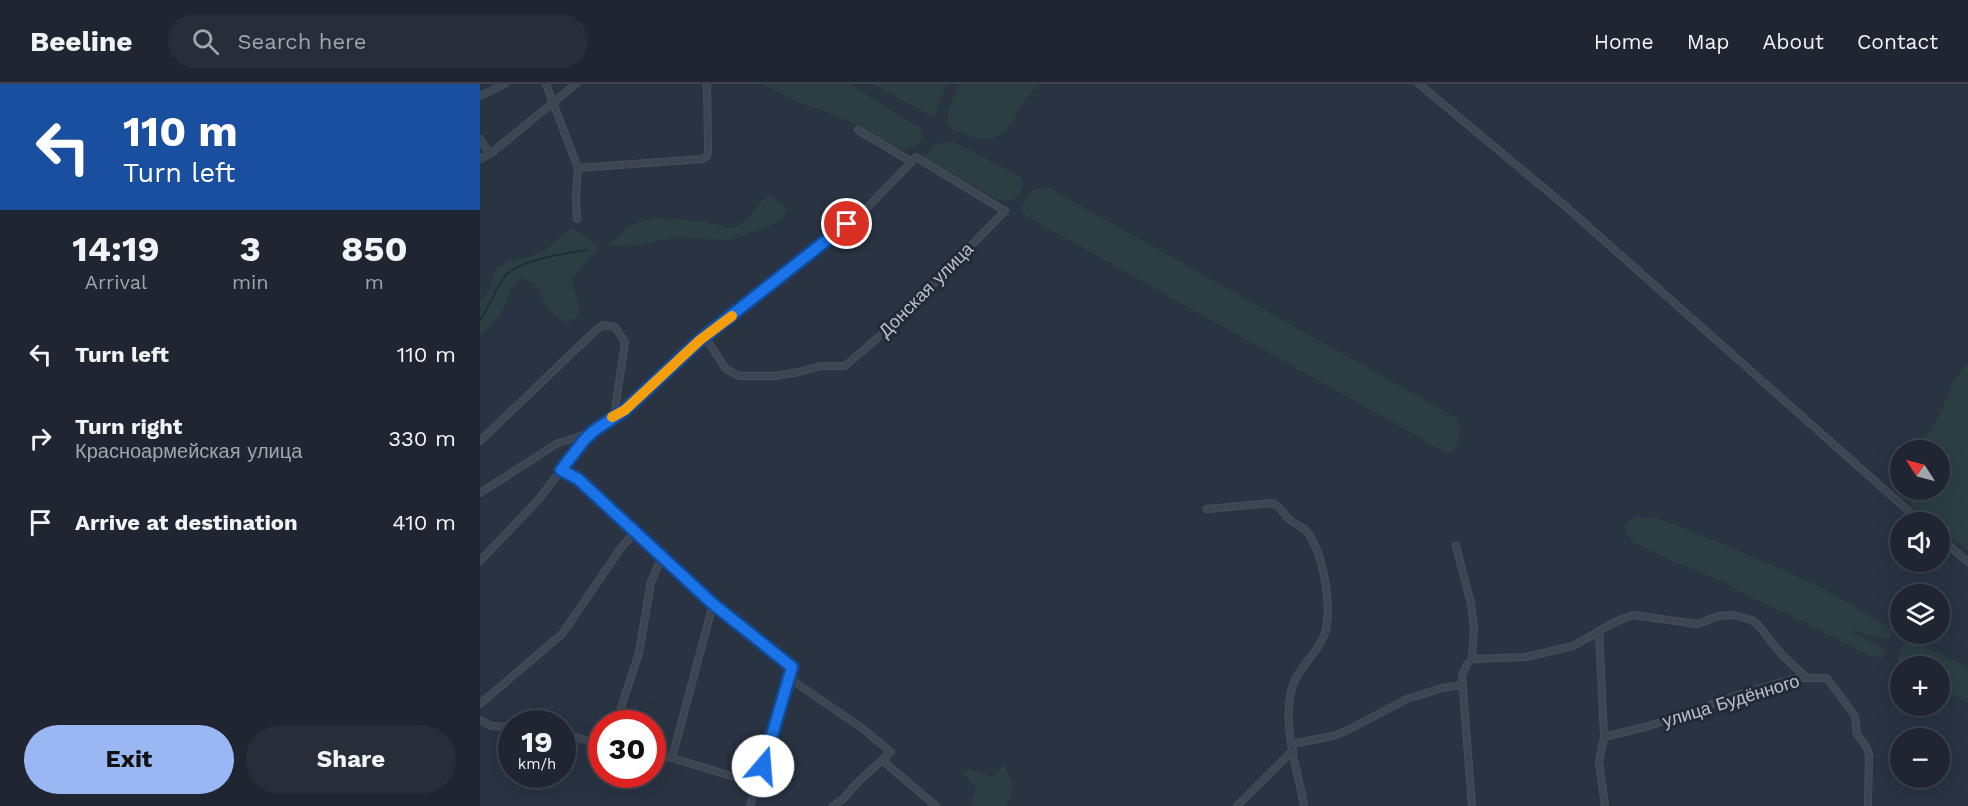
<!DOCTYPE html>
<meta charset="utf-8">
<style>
body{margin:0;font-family:"Work Sans",sans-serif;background:#272e3a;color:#f1f3f6;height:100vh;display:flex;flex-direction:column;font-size:22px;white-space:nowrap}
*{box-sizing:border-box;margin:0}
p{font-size:20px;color:#a1a5ac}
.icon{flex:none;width:33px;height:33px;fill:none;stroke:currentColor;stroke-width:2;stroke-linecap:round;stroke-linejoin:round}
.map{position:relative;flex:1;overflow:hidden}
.sheet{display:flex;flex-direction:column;background:#1f2632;width:480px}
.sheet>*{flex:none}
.hud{background:#1a4fa0;color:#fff;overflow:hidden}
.needle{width:39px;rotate:306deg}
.tools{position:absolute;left:1410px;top:356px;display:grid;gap:12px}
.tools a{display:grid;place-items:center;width:60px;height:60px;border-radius:50%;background:#1f2632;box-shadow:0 6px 24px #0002,0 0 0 2px #3c434d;font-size:30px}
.speed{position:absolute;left:18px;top:626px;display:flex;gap:12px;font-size:30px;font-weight:700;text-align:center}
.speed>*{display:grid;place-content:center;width:78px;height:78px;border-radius:50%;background:#1f2632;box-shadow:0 6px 24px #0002,0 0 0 2px #3c434d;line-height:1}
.speed small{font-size:15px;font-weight:400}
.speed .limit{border:9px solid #d22;background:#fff;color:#111}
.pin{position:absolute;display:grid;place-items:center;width:51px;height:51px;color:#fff;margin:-26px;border:3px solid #fff;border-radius:50%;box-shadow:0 2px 6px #0007}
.me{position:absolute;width:66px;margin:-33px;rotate:18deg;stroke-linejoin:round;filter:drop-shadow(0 0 4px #0008)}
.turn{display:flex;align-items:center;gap:21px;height:126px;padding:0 24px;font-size:27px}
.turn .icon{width:78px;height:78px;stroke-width:2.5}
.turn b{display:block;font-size:42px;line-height:51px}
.eta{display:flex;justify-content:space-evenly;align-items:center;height:102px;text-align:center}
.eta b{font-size:36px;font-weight:700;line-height:42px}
.action{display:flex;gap:12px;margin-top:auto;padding:12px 24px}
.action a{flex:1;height:69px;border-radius:36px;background:#99b7f2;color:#111;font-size:24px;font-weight:700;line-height:69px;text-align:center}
.action a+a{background:#272e3a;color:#f1f3f6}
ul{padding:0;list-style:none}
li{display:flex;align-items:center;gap:18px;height:84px;padding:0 24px}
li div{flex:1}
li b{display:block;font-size:22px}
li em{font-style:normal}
header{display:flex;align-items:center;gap:36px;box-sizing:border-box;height:84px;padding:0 30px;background:#1f2632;border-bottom:2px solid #3c434d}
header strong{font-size:28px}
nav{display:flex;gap:33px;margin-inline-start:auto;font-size:21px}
.search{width:420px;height:54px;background:#272e3a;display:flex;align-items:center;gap:15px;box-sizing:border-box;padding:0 21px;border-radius:33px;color:#a1a5ac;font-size:22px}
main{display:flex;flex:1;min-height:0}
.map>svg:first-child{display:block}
.green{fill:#2b3f43}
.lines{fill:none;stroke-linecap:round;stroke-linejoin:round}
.stream{stroke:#1c2940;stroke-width:1.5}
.minor-casing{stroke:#474e5b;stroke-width:8}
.minor{stroke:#3d4552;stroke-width:6}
.route-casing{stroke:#114b97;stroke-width:15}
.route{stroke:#1a73e8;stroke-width:10}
.slow{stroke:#f59e0b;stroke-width:10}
.labels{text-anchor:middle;stroke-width:6;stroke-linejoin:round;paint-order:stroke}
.street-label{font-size:18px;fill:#bac0cc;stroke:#222a37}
</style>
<header>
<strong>Beeline</strong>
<div class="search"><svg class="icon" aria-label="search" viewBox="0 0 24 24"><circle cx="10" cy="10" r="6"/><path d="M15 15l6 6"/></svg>Search here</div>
<nav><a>Home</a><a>Map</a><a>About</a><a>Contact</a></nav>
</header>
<main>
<section class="sheet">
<div class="hud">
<div class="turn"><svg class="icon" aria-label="left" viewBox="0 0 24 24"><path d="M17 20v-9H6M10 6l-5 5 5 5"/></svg><div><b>110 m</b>Turn left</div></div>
</div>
<div class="eta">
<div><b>14:19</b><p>Arrival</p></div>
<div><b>3</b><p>min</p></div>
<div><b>850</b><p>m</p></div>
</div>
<ul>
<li><svg class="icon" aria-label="left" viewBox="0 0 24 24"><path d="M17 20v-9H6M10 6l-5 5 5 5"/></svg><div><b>Turn left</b></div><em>110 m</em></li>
<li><svg class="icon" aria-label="right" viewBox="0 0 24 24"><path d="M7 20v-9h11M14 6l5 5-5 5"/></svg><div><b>Turn right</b><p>Красноармейская улица</p></div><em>330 m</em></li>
<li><svg class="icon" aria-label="arrive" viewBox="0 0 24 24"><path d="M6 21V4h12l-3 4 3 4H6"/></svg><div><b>Arrive at destination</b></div><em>410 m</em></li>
</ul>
<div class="action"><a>Exit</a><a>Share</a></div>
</section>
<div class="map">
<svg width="1488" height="722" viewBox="0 0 1488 722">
<rect width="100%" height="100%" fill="#293342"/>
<!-- green -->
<g class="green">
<path d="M283 0H370L441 45 443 54C437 63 430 67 419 65L365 35 315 17Z"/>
<path d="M393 0H466L456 29 452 32Z"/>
<path d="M479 0H562C534 14 533 68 491 53 481 49 473 47 467 39L468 29Z"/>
<path d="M468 58 477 59 541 93C547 102 538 116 527 117 524 117 519 115 516 115L444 73 456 60Z"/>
<path d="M561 103 571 105 964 327 976 335 981 344 976 363 970 368 958 364 548 133 542 128 541 122 553 107Z"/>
<path d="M288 113C295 114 303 119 307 125L303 133 294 140 257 154 247 156 197 153 157 161 131 162 127 160 139 152 147 142 174 134 223 137 250 144 257 143 264 138 283 116Z"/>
<path d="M93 145 112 157 118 166 92 195 100 228C95 235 92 238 84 238 77 233 70 228 66 221 56 207 61 197 41 194 29 202 28 216 21 227 16 237 8 246 0 253V218L8 208 16 185C32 172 41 177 57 170 70 165 78 154 89 146Z"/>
<path d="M1488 278V467L1460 443V438H1454C1439 425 1405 406 1420 384V405H1460V366H1433L1459 333 1473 298Z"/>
<path d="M1157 433 1177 434 1238 458 1333 499 1412 545 1411 552 1409 555 1394 553 1374 546 1372 548 1398 561 1405 568V572L1402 574 1391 572 1312 532 1258 507 1244 498 1202 481 1153 458 1145 448V442L1148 437Z"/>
<path d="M1431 557 1488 583V619L1460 605V582L1420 583C1415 573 1420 559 1431 557Z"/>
<path d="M524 681C533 699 535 703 526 722H490L497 705 484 690 489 685 514 693Z"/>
</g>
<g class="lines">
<!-- stream -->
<path class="stream" d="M0 236C10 222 15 204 26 191 41 175 85 170 107 166"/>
<!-- minor casing -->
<g class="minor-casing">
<g id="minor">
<path d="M66 0 98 84 96 113 97 135"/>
<path d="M939 0 1083 120 1441 438"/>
<path d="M0 12 25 0"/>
<path d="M378 46 432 78"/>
<path d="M0 55 10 70"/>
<path d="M0 75 10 70 96 0"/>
<path d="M98 84 222 75 227 72 228 67 227 0"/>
<path d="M0 357 116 246 123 241 135 243 145 258 134 332"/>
<path d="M81 386 98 395 233 520 312 583 299 631 270 722"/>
<path d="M0 409 76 360 112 348"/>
<path d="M727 425 792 419C800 422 803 429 809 435 814 440 822 442 827 448 844 470 854 529 843 554 832 578 815 583 810 613 804 649 818 687 824 722"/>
<path d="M1460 454 1488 478"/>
<path d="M976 462 991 520 994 543 992 575 987 580 982 592 992 722"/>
<path d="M0 477 59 415 94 369 115 346 145 326 220 256 385 126 436 73 525 127 416 238 365 282H341L319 288 295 292H259L246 285 225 253"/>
<path d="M1119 547 1124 653 1119 678 1125 722"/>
<path d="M992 575 1046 573 1093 562 1137 537 1153 531 1217 540 1239 532 1254 531 1272 536 1279 542 1301 570 1326 593"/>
<path d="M309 594 382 644 411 668 378 698 363 715 353 722"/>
<path d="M0 620 82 550 141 464 155 448"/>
<path d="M0 636 11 642 32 643"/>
<path d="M136 639 159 569 171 498 182 472"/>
<path d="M82 649 122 661"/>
<path d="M1124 653 1169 642 1270 607 1317 594H1347L1375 632 1377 650 1387 664 1389 672 1388 722"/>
<path d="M812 660 853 652 866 647 927 615 962 604 983 601"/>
<path d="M172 670 192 674 278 700"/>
<path d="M192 674 233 520"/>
<path d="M402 676 456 722"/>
<path d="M757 722 813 666"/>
</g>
</g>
<!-- minor -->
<use href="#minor" class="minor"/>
</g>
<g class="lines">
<!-- route casing -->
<g class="route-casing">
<path id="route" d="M283 682 312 583 233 520 98 395 81 386 105 355 115 346 145 326 220 256 367 140"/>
</g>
<!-- route -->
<use href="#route" class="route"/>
<!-- slow -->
<path class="slow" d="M132 333 145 326 220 256 252 232"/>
</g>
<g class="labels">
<!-- street labels -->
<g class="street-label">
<text transform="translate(446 206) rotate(-45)" y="6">Донская улица</text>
<text transform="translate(1251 617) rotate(-17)" y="6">улица Будённого</text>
</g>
</g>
</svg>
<div class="tools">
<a><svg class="needle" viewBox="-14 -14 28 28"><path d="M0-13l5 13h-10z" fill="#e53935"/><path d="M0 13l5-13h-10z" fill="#a1a5ac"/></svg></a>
<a><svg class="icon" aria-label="sound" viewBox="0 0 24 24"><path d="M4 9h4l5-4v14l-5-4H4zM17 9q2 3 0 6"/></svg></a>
<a><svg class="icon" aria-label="layers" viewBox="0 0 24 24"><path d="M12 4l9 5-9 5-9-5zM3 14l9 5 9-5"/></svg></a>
<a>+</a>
<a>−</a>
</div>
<div class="speed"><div>19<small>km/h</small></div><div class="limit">30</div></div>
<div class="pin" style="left:367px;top:140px;background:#d93025"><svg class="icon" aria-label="arrive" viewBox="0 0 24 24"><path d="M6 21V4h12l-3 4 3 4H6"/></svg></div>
<svg class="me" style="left:283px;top:682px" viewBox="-20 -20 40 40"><circle r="19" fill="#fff"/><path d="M0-13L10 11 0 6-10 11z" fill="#1a73e8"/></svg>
</div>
</main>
